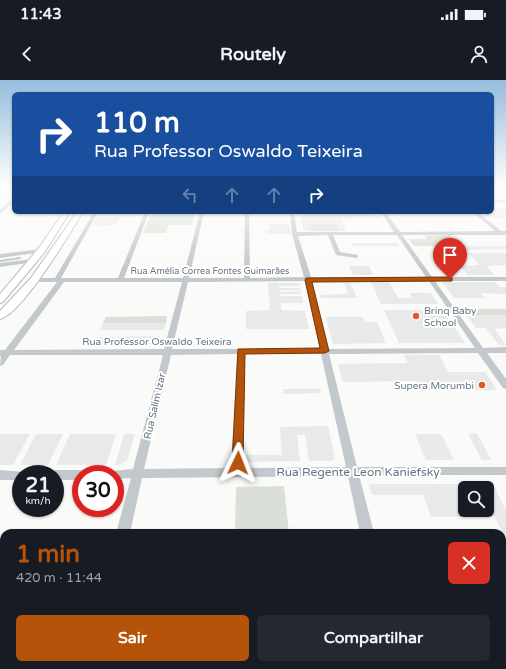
<!DOCTYPE html>
<html lang="pt">
<meta charset="utf-8">
<style>
body{margin:0;font-family:"Varela Round",sans-serif;background:#242831;color:#f1f3f6;height:100vh;display:flex;flex-direction:column;font-size:15px;white-space:nowrap}
*{box-sizing:border-box;margin:0}
p{font-size:13px;color:#9ea1a6}
.icon{flex:none;width:22px;height:22px;fill:none;stroke:currentColor;stroke-width:2;stroke-linecap:round;stroke-linejoin:round}
.map{position:relative;flex:1;overflow:hidden}
.drawer{position:absolute;left:0px;top:449px;width:506px;height:140px;display:flex;flex-direction:column;background:#171b24;border-radius:12px 12px 0 0;box-shadow:0 1px 3px #0004}
.drawer>*{flex:none}
.top-card{position:absolute;left:12px;top:12px;width:482px;height:122px;border-radius:6px;box-shadow:0 1px 3px #0004;background:#1a4fa0;color:#fff;overflow:hidden}
.tools{position:absolute;left:458px;top:401px;display:grid;gap:8px}
.tools a{display:grid;place-items:center;width:36px;height:36px;border-radius:6px;background:#171b24;box-shadow:0 1px 3px #0004;font-size:20px}
.speed{position:absolute;left:12px;top:385px;display:flex;gap:8px;font-size:20px;font-weight:700;text-align:center}
.speed>*{display:grid;place-content:center;width:52px;height:52px;border-radius:50%;background:#171b24;box-shadow:0 1px 3px #0004;line-height:1}
.speed small{font-size:10px;font-weight:400}
.speed .limit{border:6px solid #d22;background:#fff;color:#111}
.pin{position:absolute;display:grid;place-items:center;width:34px;height:34px;color:#fff;margin:-41px -17px;border-radius:50% 50% 50% 0;rotate:-45deg;box-shadow:0 0 4px #0007}
.pin .icon{rotate:45deg}
.me{position:absolute;width:44px;margin:-22px;rotate:2deg;stroke-linejoin:round;filter:drop-shadow(0 0 3px #0008)}
.turn{display:flex;align-items:center;gap:14px;height:84px;padding:0 16px;font-size:18px}
.turn .icon{width:52px;height:52px;stroke-width:2.5}
.turn b{display:block;font-size:28px;line-height:34px}
.lanes{display:flex;align-items:center;height:38px;padding:0 16px;background:#0003;justify-content:center;gap:20px;direction:ltr}
.lanes .off{opacity:.35}
.round{display:grid;place-items:center;flex:none;width:42px;height:42px;border-radius:6px;background:#242831}
.head{display:flex;align-items:center;justify-content:space-between;height:68px;padding:0 16px}
h1{font-size:24px;font-weight:800;line-height:30px;color:#b45309}
.action{display:flex;gap:8px;margin-top:auto;padding:8px 16px}
.action a{flex:1;height:46px;border-radius:6px;background:#b45309;color:#fff;font-size:16px;font-weight:800;line-height:46px;text-align:center}
.action a+a{background:#242831;color:#f1f3f6}
.status{display:flex;justify-content:space-between;align-items:center;height:28px;padding:0 20px;background:#171b24;direction:ltr}
.status svg{height:11px;fill:currentColor}
header{display:flex;justify-content:space-between;align-items:center;height:52px;padding:0 16px;background:#171b24;font-size:18px;font-weight:800}
.map>svg:first-child{display:block}
.built{fill:#e8e9e9}
.green{fill:#dadfd7}
.lines{fill:none;stroke-linecap:round;stroke-linejoin:round}
.stream{stroke:#bbc7cb;stroke-width:2}
.major-casing{stroke:#b5babe;stroke-width:2}
.minor{fill:#c3c8cc;fill-rule:evenodd}
.major{fill:#fff;fill-rule:evenodd}
.route{fill:#b45309;stroke:#753606}
.poi-dot{fill:#e4572e;stroke:#fff;stroke-width:1.5}
.labels{text-anchor:middle;stroke-width:4;stroke-linejoin:round;paint-order:stroke}
.far-street-label{font-size:9px;fill:#657683;stroke:#fff}
.poi-label{font-size:10px;fill:#657683;stroke:#fff;text-anchor:start}
.street-label{font-size:10px;fill:#657683;stroke:#fff}
.near-street-label{font-size:12px;fill:#657683;stroke:#fff}
</style>
<div class="status"><b>11:43</b><svg viewBox="0 0 49 12"><path d="M0 12V9h3v3zM5 12V6h3v6zM10 12V3h3v9zM15 12V0h3v12zM26 1h20v11H26zM47 4h2v5h-2z"/></svg></div>
<header><svg class="icon" aria-label="back" viewBox="0 0 24 24"><path d="M15 5l-7 7 7 7"/></svg>Routely<svg class="icon" aria-label="person" viewBox="0 0 24 24"><circle cx="12" cy="8" r="4"/><path d="M4 21q1-7 8-7t8 7"/></svg></header>
<div class="map">
<svg width="506" height="589" viewBox="0 0 506 589">
<rect width="100%" height="100%" fill="#fafaf8"/>
<!-- built -->
<g class="built">
<path d="M492 128H506V138H489L481 132H492Z"/>
<path d="M299 132H373L376 136H379L381 138 341 139 346 151H307L303 150Z"/>
<path d="M97 137H119L116 145 92 146Z"/>
<path d="M269 144H289L291 154H266L265 150H270Z"/>
<path d="M352 163H397L400 166H354Z"/>
<path d="M460 166H506V169L464 170Z"/>
<path d="M468 173H506V185L486 186 495 195H468L460 186 479 185Z"/>
<path d="M349 186H369L373 195H353Z"/>
<path d="M371 202H389L398 218H412L410 213H431L438 224H381Z"/>
<path d="M442 202H495L500 207H506V214L481 213 485 218H454Z"/>
<path d="M268 203H299L300 206H279V208H300L301 210H279L280 212 301 211V214H280V216H302L303 223H281V230L305 231 309 249H246V231L270 230Z"/>
<path d="M344 203H350L357 218H321L320 215 348 214Z"/>
<path d="M384 230H442L465 263H399Z"/>
<path d="M466 235H506V248L495 249 506 265H499L486 248H476Z"/>
<path d="M326 237H362L365 242H377L386 263 333 264Z"/>
<path d="M103 243H166L164 250H100Z"/>
<path d="M160 256 159 264H93L97 257Z"/>
<path d="M404 275H439L448 292H485L497 310 421 311 416 301 343 302 338 284 408 283Z"/>
<path d="M283 309H320L321 313 284 314Z"/>
<path d="M328 346 335 379 332 381H309L305 355H297L300 381 244 382V375H282L280 347Z"/>
<path d="M477 353 491 380H482L468 354Z"/>
<path d="M0 354H30L13 385H0Z"/>
<path d="M36 354H63L48 385H20Z"/>
<path d="M70 354H116L106 385H56Z"/>
<path d="M124 354H135L127 380 120 385H115Z"/>
<path d="M415 354H441L454 380H426Z"/>
<path d="M477 403H492L506 430V454H503L487 422V408H480Z"/>
<path d="M369 404H464L466 408H465V430H477L480 437H431L423 415H372Z"/>
</g>
<!-- green -->
<g class="green">
<path d="M152 132H195L192 145H169L166 153H143Z"/>
<path d="M310 144H337L340 151H312Z"/>
<path d="M450 155 460 166H414L409 159H427L425 156Z"/>
<path d="M462 229H506V235H466Z"/>
<path d="M167 236 166 243H103L106 237Z"/>
<path d="M284 406 289 453H235L236 407Z"/>
</g>
<g class="lines">
<!-- stream -->
<path class="stream" d="M0 181 20 178"/>
<!-- major casing -->
<g class="major-casing">
<g id="major">
<path d="M64 132H70L44 173 3 222 0 223V214L38 169Z"/>
<path d="M77 132H83C70 153 22 234 0 239V231L31 198Z"/>
</g>
</g>
<!-- minor -->
<g class="minor">
<path d="M12 118H14V122L0 134V130Z"/>
<rect x="492" y="120" width="14" height="2"/>
<path d="M94 132H98L61 198H118L145 132H149L124 198H183L200 132H204L189 198H244L245 132H249L250 198 304 197 292 154 290 132H294L297 152H394L381 132H385L400 152 495 151 473 132H478L501 151H506V155H402L432 197H506V201H435L483 268 506 267V273H487L506 299V309L503 308 478 273 329 274 357 387H506V395H359L374 453H360L348 396 142 398 130 453H116L131 398 115 399V394H109L111 391 133 389 163 275H10L3 285 0 286 1 276H0V270H5L57 202H35L32 200 35 198H55ZM328 155 336 175 356 178 358 177V175L340 172 333 155H397L426 197H311L298 156ZM305 201 320 269H172L188 202ZM312 201H429L475 268 328 269ZM64 202H182L164 269 14 270ZM237 274 231 388 144 389 171 275ZM245 274H321L346 387 243 388Z"/>
<path d="M41 169 44 171 43 172 0 178V174Z"/>
<path d="M33 179 36 181 35 182 0 187V183Z"/>
<path d="M0 390 25 392 26 394H21V400H0Z"/>
<path d="M55 390H81L85 392 86 394H81V400H55V394H50L51 392Z"/>
<path d="M83 585H99L98 589H82Z"/>
<path d="M389 585H405L406 589H390Z"/>
</g>
<!-- major -->
<use href="#major" class="major"/>
</g>
<!-- sky -->
<linearGradient id="sky" x2="0" y2="1"><stop stop-color="#96bcdc"/><stop offset="0.56" stop-color="#fdfdfc"/><stop offset="1" stop-color="#fdfdfc" stop-opacity="0"/></linearGradient>
<rect width="506" height="188" fill="url(#sky)"/>
<!-- route -->
<path class="route" d="M450 197 452 198V201L312 202 329 271 325 273 245 274 243 383 242 386 238 387 233 386 232 383 238 269 320 268 305 200 306 198Z"/>
<!-- markers -->
<g class="poi-dot">
<circle cx="416" cy="236" r="4"/>
<circle cx="482" cy="305" r="4"/>
</g>
<g class="labels">
<!-- far-street labels -->
<g class="far-street-label">
<text x="210" y="194">Rua Amélia Correa Fontes Guimarães</text>
</g>
<!-- poi labels -->
<g class="poi-label">
<text x="424" y="234">Brinq Baby<tspan x="424" dy="12">School</tspan></text>
<text x="474" y="309" text-anchor="end">Supera Morumbi</text>
</g>
<!-- street labels -->
<g class="street-label">
<text x="157" y="265">Rua Professor Oswaldo Teixeira</text>
<text transform="translate(154 326) rotate(-77)" y="4">Rua Salim Izar</text>
</g>
<!-- near-street labels -->
<g class="near-street-label">
<text x="358" y="396">Rua Regente Leon Kaniefsky</text>
</g>
</g>
</svg>
<div class="tools">
<a><svg class="icon" aria-label="search" viewBox="0 0 24 24"><circle cx="10" cy="10" r="6"/><path d="M15 15l6 6"/></svg></a>
</div>
<div class="speed"><div>21<small>km/h</small></div><div class="limit">30</div></div>
<div class="pin" style="left:450px;top:199px;background:#d93025"><svg class="icon" aria-label="arrive" viewBox="0 0 24 24"><path d="M6 21V4h12l-3 4 3 4H6"/></svg></div>
<svg class="me" style="left:238px;top:383px" viewBox="-20 -20 40 40"><path d="M0-17L14 15 0 8-14 15z" fill="#b45309" stroke="#fff" stroke-width="4"/></svg>
<div class="top-card">
<div class="turn"><svg class="icon" aria-label="right" viewBox="0 0 24 24"><path d="M7 20v-9h11M14 6l5 5-5 5"/></svg><div><b>110 m</b>Rua Professor Oswaldo Teixeira</div></div>
<div class="lanes"><svg class="icon off" aria-label="left" viewBox="0 0 24 24"><path d="M17 20v-9H6M10 6l-5 5 5 5"/></svg><svg class="icon off" aria-label="ahead" viewBox="0 0 24 24"><path d="M12 20V5M6 11l6-6 6 6"/></svg><svg class="icon off" aria-label="ahead" viewBox="0 0 24 24"><path d="M12 20V5M6 11l6-6 6 6"/></svg><svg class="icon" aria-label="right" viewBox="0 0 24 24"><path d="M7 20v-9h11M14 6l5 5-5 5"/></svg></div>
</div>
<section class="drawer">
<div class="head"><div><h1>1 min</h1><p>420 m · 11:44</p></div><a class="round" style="background:#d93025;color:#fff"><svg class="icon" aria-label="close" viewBox="0 0 24 24"><path d="M6 6l12 12M18 6L6 18"/></svg></a></div>
<div class="action"><a>Sair</a><a>Compartilhar</a></div>
</section>
</div>
